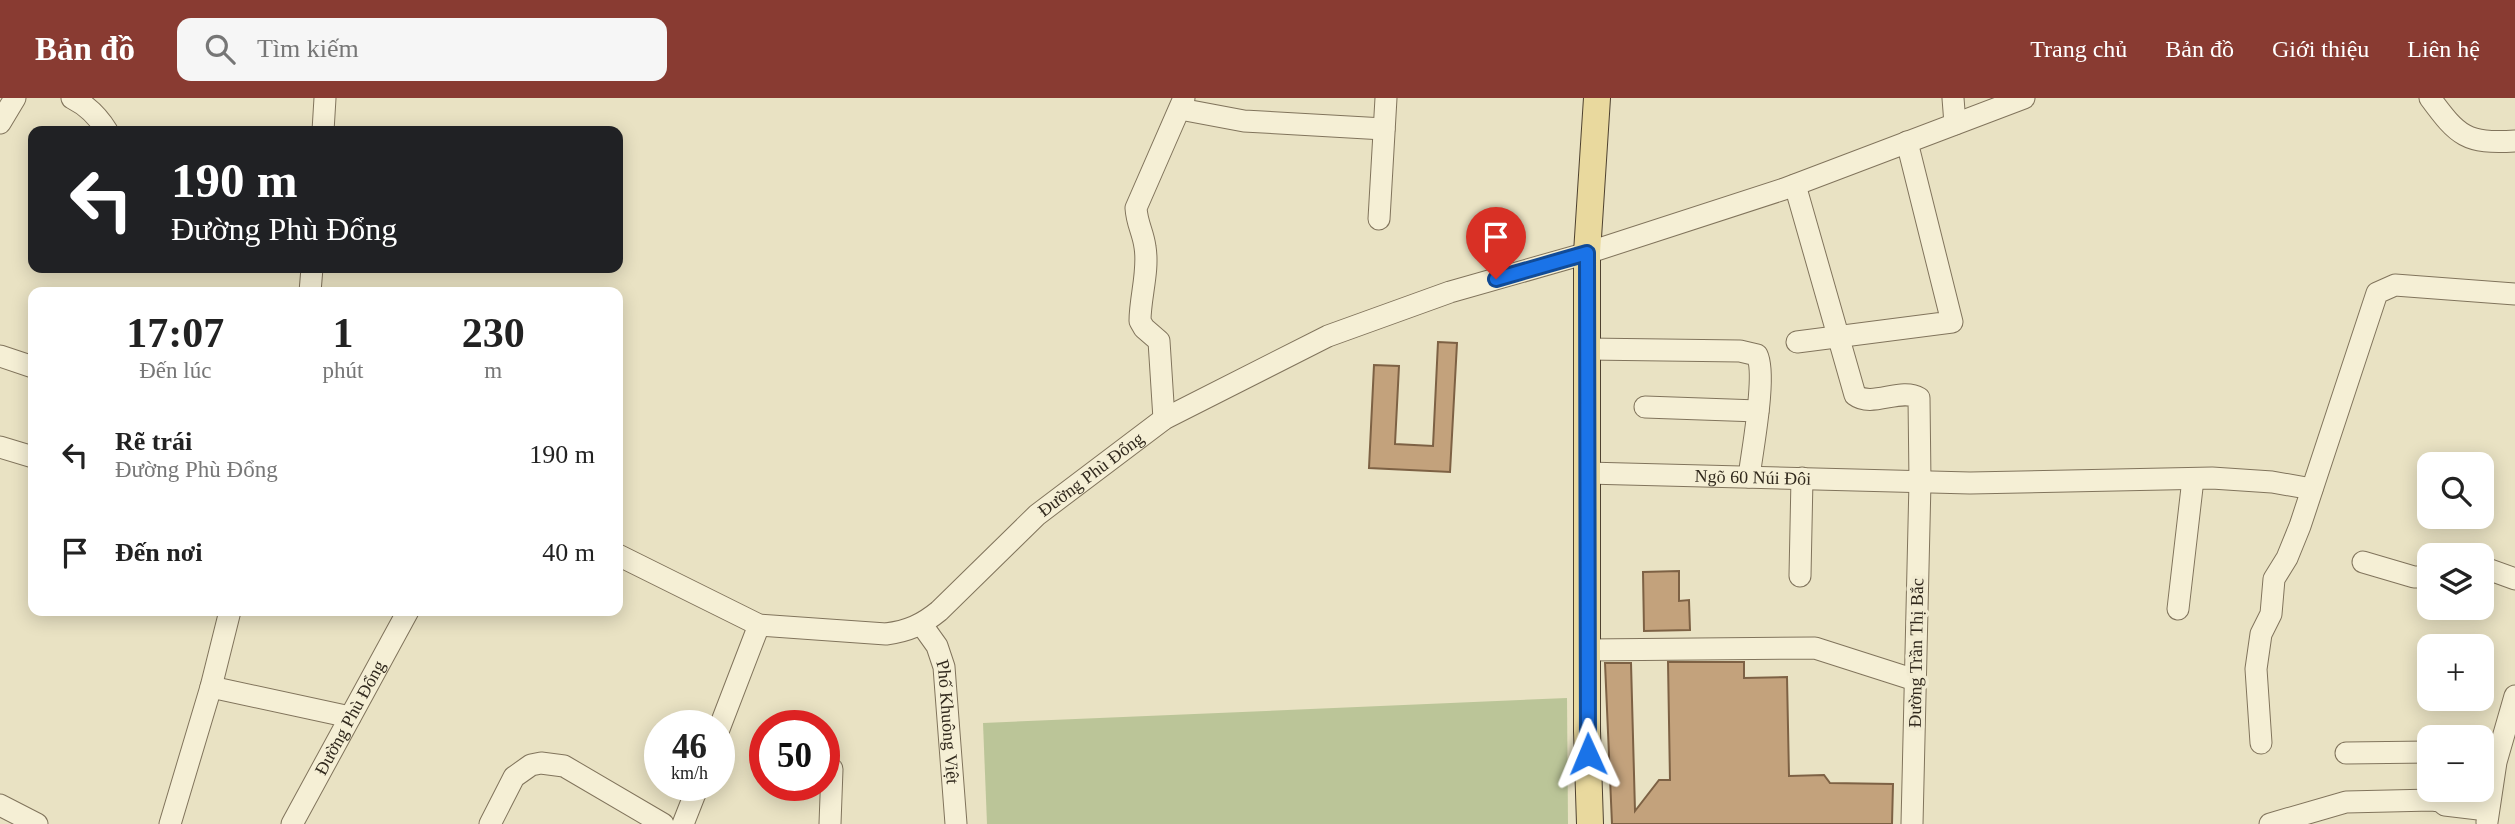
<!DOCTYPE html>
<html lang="vi">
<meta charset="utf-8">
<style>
body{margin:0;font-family:Georgia,serif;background:#f6f6f6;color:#222;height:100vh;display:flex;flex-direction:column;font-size:26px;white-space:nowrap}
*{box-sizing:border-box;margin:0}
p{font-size:23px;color:#767676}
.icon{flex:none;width:38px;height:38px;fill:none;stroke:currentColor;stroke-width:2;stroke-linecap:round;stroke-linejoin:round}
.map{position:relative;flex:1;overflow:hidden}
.side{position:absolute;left:28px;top:189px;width:595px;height:329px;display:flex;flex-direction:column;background:#fff;border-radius:14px;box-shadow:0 4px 18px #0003}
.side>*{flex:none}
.top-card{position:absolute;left:28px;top:28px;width:595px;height:147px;border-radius:14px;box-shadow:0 4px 18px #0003;background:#202124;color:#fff;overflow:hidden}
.fabs{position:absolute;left:2417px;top:354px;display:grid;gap:14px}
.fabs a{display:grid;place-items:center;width:77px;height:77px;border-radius:14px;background:#fff;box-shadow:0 4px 18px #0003;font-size:35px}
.speed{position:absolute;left:644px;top:612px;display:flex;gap:14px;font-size:35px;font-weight:700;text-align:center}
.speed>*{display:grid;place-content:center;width:91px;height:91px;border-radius:50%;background:#fff;box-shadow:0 4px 18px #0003;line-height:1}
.speed small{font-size:18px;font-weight:400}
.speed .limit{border:10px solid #d22;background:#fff;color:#111}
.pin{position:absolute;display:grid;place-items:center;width:60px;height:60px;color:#fff;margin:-72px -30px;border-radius:50% 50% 50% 0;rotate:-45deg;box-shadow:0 0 7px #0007}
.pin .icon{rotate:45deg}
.me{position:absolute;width:77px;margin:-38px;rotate:359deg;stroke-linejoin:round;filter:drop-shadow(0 0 5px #0008)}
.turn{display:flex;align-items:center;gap:24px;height:147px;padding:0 28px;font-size:32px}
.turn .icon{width:91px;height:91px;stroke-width:2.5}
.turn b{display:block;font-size:49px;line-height:60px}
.eta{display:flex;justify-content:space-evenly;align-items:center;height:119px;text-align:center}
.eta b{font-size:42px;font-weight:600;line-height:49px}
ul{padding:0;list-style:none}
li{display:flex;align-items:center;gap:21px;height:98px;padding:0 28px}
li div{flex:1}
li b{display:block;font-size:26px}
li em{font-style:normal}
header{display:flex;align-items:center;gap:42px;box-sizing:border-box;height:98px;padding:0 35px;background:#893b32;color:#fff}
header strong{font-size:33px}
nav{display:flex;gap:38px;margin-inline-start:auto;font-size:24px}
.search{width:490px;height:63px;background:#f6f6f6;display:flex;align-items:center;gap:18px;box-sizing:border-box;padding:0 24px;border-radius:14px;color:#767676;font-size:26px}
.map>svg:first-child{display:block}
.green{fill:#bbc598}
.building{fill:#c3a27c;stroke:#7d6144;stroke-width:2}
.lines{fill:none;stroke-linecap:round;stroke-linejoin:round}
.minor-casing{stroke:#81745c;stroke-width:23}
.major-casing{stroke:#4f4230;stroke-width:28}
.minor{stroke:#f5efd5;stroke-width:21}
.major{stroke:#e9d99e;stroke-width:26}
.route-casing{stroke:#114b97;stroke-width:18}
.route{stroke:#1a73e8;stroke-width:12}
.labels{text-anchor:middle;stroke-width:7;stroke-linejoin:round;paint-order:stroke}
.street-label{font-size:18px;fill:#322a1e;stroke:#f1ebd1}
</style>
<header>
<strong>Bản đồ</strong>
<div class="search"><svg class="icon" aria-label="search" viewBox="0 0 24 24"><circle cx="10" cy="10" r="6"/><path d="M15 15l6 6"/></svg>Tìm kiếm</div>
<nav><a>Trang chủ</a><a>Bản đồ</a><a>Giới thiệu</a><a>Liên hệ</a></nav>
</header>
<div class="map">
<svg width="2515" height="726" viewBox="0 0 2515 726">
<rect width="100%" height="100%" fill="#e9e2c3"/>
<!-- green -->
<path class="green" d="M1567 600 1568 726H987L983 625Z"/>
<!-- building -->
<g class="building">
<path d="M1438 244 1457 245 1450 374 1369 370 1374 267 1399 268 1395 346 1433 348Z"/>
<path d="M1679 473V503L1689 502 1690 532 1644 533 1643 474Z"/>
<path d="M1668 564H1744V580L1787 579 1789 678 1824 677 1830 685 1893 686 1892 726H1612L1605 565H1631L1635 713 1659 682H1670Z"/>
</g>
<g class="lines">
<!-- minor casing -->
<g class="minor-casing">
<g id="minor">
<path d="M72 0C88 8 98 18 107 33"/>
<path d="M1953 0 1955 26"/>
<path d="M2430 0C2458 38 2466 46 2515 43"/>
<path d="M1180 11 1244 23 1384 31"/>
<path d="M0 25 15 0"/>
<path d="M323 33 325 0"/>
<path d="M1795 87 1855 297C1872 310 1901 289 1919 300L1920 384 1912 726"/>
<path d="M1379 121 1386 0"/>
<path d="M310 194 312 170"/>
<path d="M1797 244 1952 224 1907 44"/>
<path d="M1587 251 1740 253 1757 257C1767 277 1752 353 1749 379"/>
<path d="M0 258 33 269"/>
<path d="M1645 309 1758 313"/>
<path d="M1164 321 1159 243 1144 230 1140 223C1140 199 1149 173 1145 149 1143 134 1137 126 1136 110L1184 0"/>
<path d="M0 349 33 359"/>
<path id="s1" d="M1587 375 1970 385 2212 380 2272 384 2312 391"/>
<path id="s2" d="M618 457 759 527 886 536C908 533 922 527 939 513L1037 417 1164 321 1328 238 1450 194 1587 155 1784 91 2024 0"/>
<path d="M2363 464 2414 479H2421L2429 473"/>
<path d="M2482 469 2515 481"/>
<path d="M1800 478 1802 380"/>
<path d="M2178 511 2193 381"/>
<path id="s3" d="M922 527 937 548 944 569 956 726"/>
<path d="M1587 552 1815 550 1915 582"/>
<path d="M211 589 350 619"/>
<path d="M719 631 759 527"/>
<path d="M2261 645 2256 571 2261 536 2271 516 2274 481 2287 460 2300 428 2377 195 2395 187 2515 196"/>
<path d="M2346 655 2429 654"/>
<path d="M0 707 37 726"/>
<path d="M2487 724 2496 664 2515 598"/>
<path d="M170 726 211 589 230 513"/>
<path id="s4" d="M292 726 408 513"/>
<path d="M490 726 514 679 531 667 541 665 564 668 663 726"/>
<path d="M683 726 698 688"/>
<path d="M830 726 832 671"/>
<path d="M2270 726 2346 704 2432 702 2440 703 2445 707 2487 712"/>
</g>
</g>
<!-- major casing -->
<g class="major-casing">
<path id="major" d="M1590 726 1587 633V155L1597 0"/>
</g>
<!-- minor -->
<use href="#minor" class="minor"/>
<!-- major -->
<use href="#major" class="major"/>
</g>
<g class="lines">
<!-- route casing -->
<g class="route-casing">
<path id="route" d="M1496 181 1587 155 1588 656"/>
</g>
<!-- route -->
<use href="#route" class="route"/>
</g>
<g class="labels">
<!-- street labels -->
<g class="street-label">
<text dy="6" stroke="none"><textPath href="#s2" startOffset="548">Đường Phù Đổng</textPath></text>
<text dy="6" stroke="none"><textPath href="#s1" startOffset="166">Ngõ 60 Núi Đôi</textPath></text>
<text transform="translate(1916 555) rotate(-89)" y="6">Đường Trần Thị Bắc</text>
<text dy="6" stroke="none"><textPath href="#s4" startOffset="121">Đường Phù Đổng</textPath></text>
<text dy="6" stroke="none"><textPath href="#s3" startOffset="103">Phố Khuông Việt</textPath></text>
</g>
</g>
</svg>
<div class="fabs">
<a><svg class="icon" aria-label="search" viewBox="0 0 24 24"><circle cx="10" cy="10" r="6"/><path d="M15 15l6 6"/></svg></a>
<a><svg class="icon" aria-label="layers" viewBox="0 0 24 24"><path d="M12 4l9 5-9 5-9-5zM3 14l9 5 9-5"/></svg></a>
<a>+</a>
<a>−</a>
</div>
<div class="speed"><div>46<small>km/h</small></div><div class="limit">50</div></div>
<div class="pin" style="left:1496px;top:181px;background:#d93025"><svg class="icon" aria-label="arrive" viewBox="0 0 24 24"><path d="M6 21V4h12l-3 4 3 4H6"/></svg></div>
<svg class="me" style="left:1588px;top:656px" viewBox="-20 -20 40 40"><path d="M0-17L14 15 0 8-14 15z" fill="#1a73e8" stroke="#fff" stroke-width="4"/></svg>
<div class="top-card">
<div class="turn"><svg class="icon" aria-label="left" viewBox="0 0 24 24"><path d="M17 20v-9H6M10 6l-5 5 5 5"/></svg><div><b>190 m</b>Đường Phù Đổng</div></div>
</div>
<section class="side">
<div class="eta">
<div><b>17:07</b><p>Đến lúc</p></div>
<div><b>1</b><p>phút</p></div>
<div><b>230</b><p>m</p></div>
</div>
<ul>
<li><svg class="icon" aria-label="left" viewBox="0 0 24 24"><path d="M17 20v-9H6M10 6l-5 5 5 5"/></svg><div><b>Rẽ trái</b><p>Đường Phù Đổng</p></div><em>190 m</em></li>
<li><svg class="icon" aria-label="arrive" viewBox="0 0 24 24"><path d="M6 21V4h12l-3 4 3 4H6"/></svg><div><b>Đến nơi</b></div><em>40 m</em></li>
</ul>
</section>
</div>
